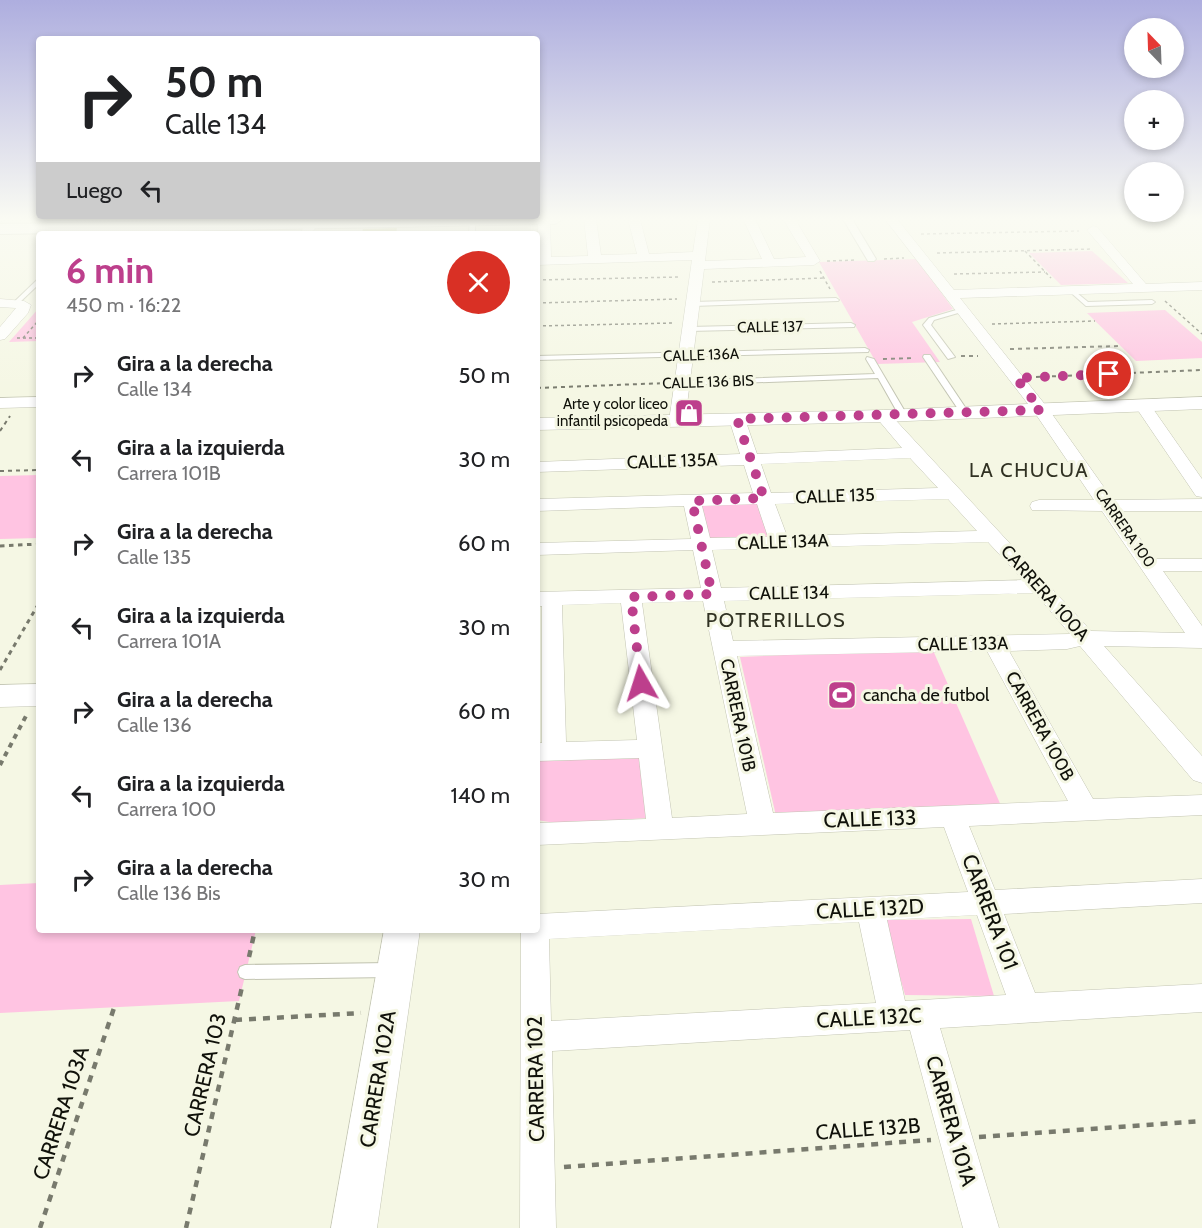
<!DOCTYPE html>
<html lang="es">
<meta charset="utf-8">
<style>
body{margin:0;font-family:Cabin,sans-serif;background:#f2f2f2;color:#202124;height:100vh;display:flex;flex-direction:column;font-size:22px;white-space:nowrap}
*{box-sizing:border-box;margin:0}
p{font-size:20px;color:#757577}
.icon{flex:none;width:33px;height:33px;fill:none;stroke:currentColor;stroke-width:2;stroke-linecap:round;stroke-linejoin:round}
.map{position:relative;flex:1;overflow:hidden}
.sheet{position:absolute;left:36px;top:231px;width:504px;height:702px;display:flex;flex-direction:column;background:#fff;border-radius:6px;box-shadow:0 3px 9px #0003}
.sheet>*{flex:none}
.hud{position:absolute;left:36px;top:36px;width:504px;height:183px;border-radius:6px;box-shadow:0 3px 9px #0003;background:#fff;color:#202124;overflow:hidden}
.needle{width:39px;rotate:337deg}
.buttons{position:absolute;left:1124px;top:18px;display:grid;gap:12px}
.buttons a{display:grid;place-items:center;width:60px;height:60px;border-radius:50%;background:#fff;box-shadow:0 3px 9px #0003;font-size:30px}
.pin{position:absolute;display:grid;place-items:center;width:51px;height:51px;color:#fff;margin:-26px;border:3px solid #fff;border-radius:50%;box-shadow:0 2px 6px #0007}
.me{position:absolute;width:66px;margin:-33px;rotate:354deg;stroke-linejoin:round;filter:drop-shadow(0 0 4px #0008)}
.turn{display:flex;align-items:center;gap:21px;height:126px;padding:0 30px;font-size:27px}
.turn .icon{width:78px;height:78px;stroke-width:2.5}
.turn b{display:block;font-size:42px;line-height:51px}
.then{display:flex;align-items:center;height:57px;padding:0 30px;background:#0003;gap:12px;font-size:22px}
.round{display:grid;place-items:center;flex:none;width:63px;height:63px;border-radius:32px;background:#f2f2f2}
.summary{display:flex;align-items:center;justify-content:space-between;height:102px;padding:0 30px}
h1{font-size:36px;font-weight:700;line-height:45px;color:#bd3f8c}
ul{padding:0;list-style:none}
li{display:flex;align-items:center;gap:18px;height:84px;padding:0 30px}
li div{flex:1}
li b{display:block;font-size:22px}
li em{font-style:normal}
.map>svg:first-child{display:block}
.green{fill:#ffc4e2}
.building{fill:#bfc46c}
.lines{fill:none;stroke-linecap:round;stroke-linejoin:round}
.service-casing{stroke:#c3c5b3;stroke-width:2}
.pedestrian-casing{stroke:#c3c5b3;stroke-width:2}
.minor-casing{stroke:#c3c5b3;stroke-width:1}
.tertiary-casing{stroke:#c3c5b3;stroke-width:1}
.secondary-casing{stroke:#c3c5b3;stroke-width:2}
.path-far4{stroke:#787a6d;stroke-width:1.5;stroke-dasharray:3 3;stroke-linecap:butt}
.path-far3{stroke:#787a6d;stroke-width:2;stroke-dasharray:4 4;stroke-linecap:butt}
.path-far2{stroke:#787a6d;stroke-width:3;stroke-dasharray:4.5 4.5;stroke-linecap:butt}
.path-far1{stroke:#787a6d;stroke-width:4;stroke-dasharray:5 5;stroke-linecap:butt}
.path{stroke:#787a6d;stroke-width:4.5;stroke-dasharray:7 7;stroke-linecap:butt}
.service{fill:#fff;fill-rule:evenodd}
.pedestrian{fill:#fff;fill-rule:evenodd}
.minor{fill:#fff;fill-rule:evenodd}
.tertiary{fill:#fff;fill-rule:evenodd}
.secondary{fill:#fff;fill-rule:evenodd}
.route{stroke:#bd3f8c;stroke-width:10;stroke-dasharray:0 18}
.labels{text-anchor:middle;stroke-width:6;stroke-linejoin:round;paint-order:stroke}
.far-street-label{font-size:15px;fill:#10110a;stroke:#f5f7e4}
.far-poi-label{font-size:15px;fill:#10110a;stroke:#f5f7e4;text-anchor:end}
.street-label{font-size:18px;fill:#10110a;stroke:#f5f7e4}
.poi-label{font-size:18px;fill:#10110a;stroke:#f5f7e4;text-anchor:start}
.neighbourhood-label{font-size:20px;letter-spacing:1.5px;fill:#313223;stroke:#f5f7e4}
.near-street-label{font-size:21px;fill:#10110a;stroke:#f5f7e4}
</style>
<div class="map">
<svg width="1202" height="1228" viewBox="0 0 1202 1228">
<rect width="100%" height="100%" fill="#f5f7e4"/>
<!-- green -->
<g class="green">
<path d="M1092 251 1128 283 1061 285 1029 253Z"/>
<path d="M917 259 953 309 912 322 940 362 877 364 819 262Z"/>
<path d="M39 308V341L9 342Z"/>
<path d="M1165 310 1202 342V358L1136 361 1087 313Z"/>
<path d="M39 475V538L0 539V476Z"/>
<path d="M700 504H758L768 537 708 538Z"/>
<path d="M932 648 1002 808 776 816 740 657Z"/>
<path d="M639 758 646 818 562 824 537 820V761Z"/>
<path d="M39 883V930H256L239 1001 0 1013V885Z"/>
<path d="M971 919 994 996 905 995 884 920Z"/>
</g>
<!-- building -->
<path class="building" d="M397 228 396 234H362L363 229Z"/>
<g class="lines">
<!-- service casing -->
<g class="service-casing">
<g id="service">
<path d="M470 219 475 220V234H469Z"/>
<path d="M39 278V284L18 304H14V302Z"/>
<path d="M1071 288 1088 302 1152 300 1155 302 1152 304 1086 306 1069 291V289Z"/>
<path d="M836 298 839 300 838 301 693 306 690 304 693 302Z"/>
<path d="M963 308 966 310 965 311 934 320 931 325 955 357 948 359 923 325 929 318Z"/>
<path d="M851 323 855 325 854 327 689 331 685 329 689 327Z"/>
<path d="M865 348 869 350 868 352 537 360V356Z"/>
<path d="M924 355H930L969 413 968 415H962L923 357Z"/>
<path d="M867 357 874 359 907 415 906 417H900L878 378 682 385 678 383 682 381 875 374 866 359Z"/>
<path d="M389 963 394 965 396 970 394 975 389 977 245 979 240 977 238 972 240 967 245 965Z"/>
</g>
</g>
<!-- pedestrian casing -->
<g class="pedestrian-casing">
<path id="pedestrian" d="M843 219H852L876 259 874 261H868Z"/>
</g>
<!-- minor casing -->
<g class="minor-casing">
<g id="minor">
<path d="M0 219H7L0 222Z"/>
<path d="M311 219 317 223 312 234H300L307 221Z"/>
<path d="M538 219H550L551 257 588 256 584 219H596L601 255 637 254 628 219H640L649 254 693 252 698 219H710L705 261 762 259 743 219H755L774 259 806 257 783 219H795L820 261 814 265 704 269 685 421 677 426 669 421 692 260 537 265Z"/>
<path d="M885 219H897L954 290 1133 284 1087 230 1093 226 1097 227 1146 284 1202 282V290L960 298 1047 407 1113 500 1202 499V511H1121L1154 559H1202V571H1163L1202 626V648L1104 646 1202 756V783L1193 780 1080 646 1067 649 1009 651 1093 799 1202 795V815L969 826 995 890 1202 879V903L1004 914 1035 993 1202 984V1012L940 1028 999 1228H963L910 1030 552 1051 556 1228H520L521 930H537V914L968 892 944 827 537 845V823L646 819 639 758 537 761V743H542V606H537V592L701 588 693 550 537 555V543L691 539 684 506 537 511V499L753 493 744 465 537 472V462L740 454 729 419 737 414 745 419 757 454 902 448 875 416 883 411 889 413 1091 631 1185 633 1102 511 1032 510 1030 506 1032 502 1039 500H1094L1035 413ZM910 458 938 488 771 493 761 464ZM948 499 977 531 787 536 775 504ZM757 504 768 537 710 538 702 506ZM988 542 1023 580 721 588 712 550ZM1035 593 1070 634 733 641 724 601ZM703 601 747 814 672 818 642 603ZM621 603 637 740 566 742 562 605ZM987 651 1068 801 773 813 737 656ZM977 915 1006 995 905 1001 887 920ZM859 922 876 1003 551 1021 549 939Z"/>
<path d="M0 299 24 301 31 305 28 313 5 339 0 340V327L16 308 0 307Z"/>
<path d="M39 397V407L0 408V398Z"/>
<path d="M1143 401 1149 403 1202 479V497L1196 496 1135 406Z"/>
</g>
</g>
<!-- tertiary casing -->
<g class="tertiary-casing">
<g id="tertiary">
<path d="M1202 397V409L883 422 537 430V418L883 410Z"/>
<path d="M39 684V706L0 707V685Z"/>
<path d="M384 930H420L377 1228H331Z"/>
</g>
</g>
<!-- secondary casing -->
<g class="secondary-casing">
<path id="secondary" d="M299 219H563L555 224 0 234V224Z"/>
</g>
<!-- path-far4 -->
<g class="path-far4">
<path d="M921 234 1079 231"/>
<path d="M1025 251 1051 278"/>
<path d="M937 253 1092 249"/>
<path d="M884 259 904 258"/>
<path d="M827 261 856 260"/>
<path d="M820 271 830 289"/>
<path d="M954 274 1045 272"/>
<path d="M537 280 680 277"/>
<path d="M712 282 824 278"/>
<path d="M1165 301 1202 334"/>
<path d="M537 303 677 299"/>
<path d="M992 324 1095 321"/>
<path d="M537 326 674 323"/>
<path d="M17 338H39"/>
<path d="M23 338 39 320"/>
</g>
<!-- path-far3 -->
<g class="path-far3">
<path d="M1010 349 1120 346"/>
<path d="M961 356H978"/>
<path d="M883 359 915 358"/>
<path d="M1036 377 1202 370"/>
<path d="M537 388 667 383"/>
<path d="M0 431 10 416"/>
<path d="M0 471 39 470"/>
</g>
<!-- path-far2 -->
<g class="path-far2">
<path d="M0 546 39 544"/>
<path d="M0 670 39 603"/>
</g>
<!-- path-far1 -->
<path class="path-far1" d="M0 765 26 716"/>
<!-- path -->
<g class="path">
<path d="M249 957 255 930"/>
<path d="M235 1020 361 1013"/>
<path d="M979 1137 1202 1121"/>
<path d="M564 1167 931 1140"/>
<path d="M40 1228 114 1008"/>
<path d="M186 1228 242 987"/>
</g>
<!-- service -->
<use href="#service" class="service"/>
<!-- pedestrian -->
<use href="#pedestrian" class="pedestrian"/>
<!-- minor -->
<use href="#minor" class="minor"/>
<!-- tertiary -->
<use href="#tertiary" class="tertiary"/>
<!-- secondary -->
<use href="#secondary" class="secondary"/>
</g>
<!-- sky -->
<linearGradient id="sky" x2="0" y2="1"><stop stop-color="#aeaedf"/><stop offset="0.56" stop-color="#fafbf3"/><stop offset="1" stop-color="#fafbf3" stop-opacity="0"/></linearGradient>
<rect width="1202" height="391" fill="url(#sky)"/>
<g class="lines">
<!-- route -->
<path class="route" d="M641 683 631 597 712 594 692 501 764 498 737 419 1041 410 1016 378 1109 374"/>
</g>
<!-- icons -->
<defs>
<g id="shop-square" transform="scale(1.5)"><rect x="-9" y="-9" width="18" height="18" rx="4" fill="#bd3f8c" stroke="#f5f7e4"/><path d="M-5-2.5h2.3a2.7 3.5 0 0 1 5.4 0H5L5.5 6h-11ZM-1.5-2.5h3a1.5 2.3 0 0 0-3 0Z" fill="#fff"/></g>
<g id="stadium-square" transform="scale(1.5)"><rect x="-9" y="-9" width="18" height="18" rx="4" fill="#bd3f8c" stroke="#f5f7e4"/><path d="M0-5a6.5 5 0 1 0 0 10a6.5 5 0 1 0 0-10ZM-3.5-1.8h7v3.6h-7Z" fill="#fff"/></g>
</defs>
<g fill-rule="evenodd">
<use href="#shop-square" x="689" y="413"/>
<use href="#stadium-square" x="842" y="695"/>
</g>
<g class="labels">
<!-- far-street labels -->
<g class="far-street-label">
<text transform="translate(770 327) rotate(-1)" y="5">CALLE 137</text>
<text transform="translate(701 355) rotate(-2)" y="5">CALLE 136A</text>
<text transform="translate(708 382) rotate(-2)" y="5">CALLE 136 BIS</text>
<text transform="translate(1125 528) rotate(55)" y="5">CARRERA 100</text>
</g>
<!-- far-poi labels -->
<g class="far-poi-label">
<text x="668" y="409">Arte y color liceo<tspan x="668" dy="17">infantil psicopeda</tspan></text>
</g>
<!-- street labels -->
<g class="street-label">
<text transform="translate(672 461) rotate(-2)" y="6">CALLE 135A</text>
<text transform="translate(835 496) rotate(-2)" y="6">CALLE 135</text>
<text transform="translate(783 542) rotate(-2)" y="6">CALLE 134A</text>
<text transform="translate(789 593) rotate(-1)" y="6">CALLE 134</text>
<text transform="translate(1045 593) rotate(48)" y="6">CARRERA 100A</text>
<text transform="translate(963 644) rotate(-1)" y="6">CALLE 133A</text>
<text transform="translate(738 715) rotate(78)" y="6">CARRERA 101B</text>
<text transform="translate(1040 726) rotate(61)" y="6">CARRERA 100B</text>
</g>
<!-- poi labels -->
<g class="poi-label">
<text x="863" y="701">cancha de futbol</text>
</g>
<!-- neighbourhood labels -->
<g class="neighbourhood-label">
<text x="1029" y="477">LA CHUCUA</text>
<text x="776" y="627">POTRERILLOS</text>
</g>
<!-- near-street labels -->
<g class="near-street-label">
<text transform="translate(870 819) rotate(-2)" y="7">CALLE 133</text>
<text transform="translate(870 909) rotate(-3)" y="7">CALLE 132D</text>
<text transform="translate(990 912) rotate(69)" y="7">CARRERA 101</text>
<text transform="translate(869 1018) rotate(-3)" y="7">CALLE 132C</text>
<text transform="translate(205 1075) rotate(-77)" y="7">CARRERA 103</text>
<text transform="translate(378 1079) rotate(-81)" y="7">CARRERA 102A</text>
<text transform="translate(536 1079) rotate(-91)" y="7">CARRERA 102</text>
<text transform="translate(61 1113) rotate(-72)" y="7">CARRERA 103A</text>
<text transform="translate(951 1121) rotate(74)" y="7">CARRERA 101A</text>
<text transform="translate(868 1129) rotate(-4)" y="7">CALLE 132B</text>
</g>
</g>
</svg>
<div class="buttons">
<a><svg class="needle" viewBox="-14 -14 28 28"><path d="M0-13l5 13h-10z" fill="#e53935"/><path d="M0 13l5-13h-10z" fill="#757577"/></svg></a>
<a>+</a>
<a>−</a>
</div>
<div class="pin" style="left:1109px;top:374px;background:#d93025"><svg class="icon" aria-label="arrive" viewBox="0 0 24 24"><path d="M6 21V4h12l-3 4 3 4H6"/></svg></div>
<svg class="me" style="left:641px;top:683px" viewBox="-20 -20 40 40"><path d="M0-17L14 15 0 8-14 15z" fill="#bd3f8c" stroke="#fff" stroke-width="4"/></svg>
<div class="hud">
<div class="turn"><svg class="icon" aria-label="right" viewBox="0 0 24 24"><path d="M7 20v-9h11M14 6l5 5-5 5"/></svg><div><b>50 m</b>Calle 134</div></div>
<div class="then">Luego<svg class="icon" aria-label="left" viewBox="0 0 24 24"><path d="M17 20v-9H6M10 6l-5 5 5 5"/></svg></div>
</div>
<section class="sheet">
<div class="summary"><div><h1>6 min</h1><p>450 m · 16:22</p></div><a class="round" style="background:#d93025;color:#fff"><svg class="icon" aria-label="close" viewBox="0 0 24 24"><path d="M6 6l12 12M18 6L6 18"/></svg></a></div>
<ul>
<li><svg class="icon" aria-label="right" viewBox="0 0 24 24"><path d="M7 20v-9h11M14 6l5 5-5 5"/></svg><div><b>Gira a la derecha</b><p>Calle 134</p></div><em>50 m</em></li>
<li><svg class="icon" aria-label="left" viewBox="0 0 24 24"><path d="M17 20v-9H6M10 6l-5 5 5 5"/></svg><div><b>Gira a la izquierda</b><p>Carrera 101B</p></div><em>30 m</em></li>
<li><svg class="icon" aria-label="right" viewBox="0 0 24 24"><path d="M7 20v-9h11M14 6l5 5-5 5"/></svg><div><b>Gira a la derecha</b><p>Calle 135</p></div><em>60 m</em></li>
<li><svg class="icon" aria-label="left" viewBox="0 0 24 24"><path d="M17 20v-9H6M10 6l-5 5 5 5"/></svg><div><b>Gira a la izquierda</b><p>Carrera 101A</p></div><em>30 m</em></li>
<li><svg class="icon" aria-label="right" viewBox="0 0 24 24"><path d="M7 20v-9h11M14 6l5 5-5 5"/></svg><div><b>Gira a la derecha</b><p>Calle 136</p></div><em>60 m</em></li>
<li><svg class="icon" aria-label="left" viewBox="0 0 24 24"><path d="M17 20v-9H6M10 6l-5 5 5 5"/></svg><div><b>Gira a la izquierda</b><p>Carrera 100</p></div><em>140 m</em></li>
<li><svg class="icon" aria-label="right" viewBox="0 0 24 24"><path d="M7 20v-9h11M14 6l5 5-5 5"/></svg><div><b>Gira a la derecha</b><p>Calle 136 Bis</p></div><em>30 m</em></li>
</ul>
</section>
</div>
